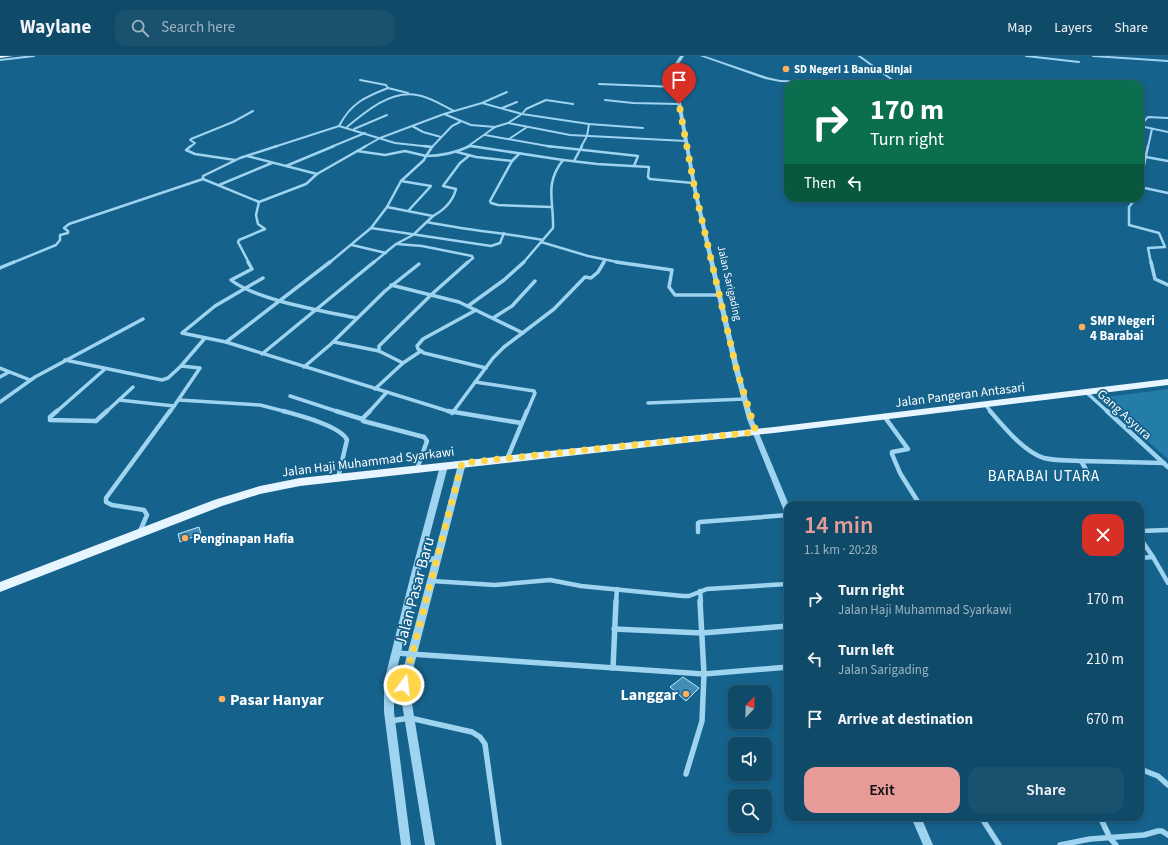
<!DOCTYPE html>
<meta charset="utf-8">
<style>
body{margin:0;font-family:"Source Sans 3",sans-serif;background:#19516f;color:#f1f3f6;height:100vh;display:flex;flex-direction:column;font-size:15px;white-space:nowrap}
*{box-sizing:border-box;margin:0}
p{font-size:13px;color:#9cb3c0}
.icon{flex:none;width:22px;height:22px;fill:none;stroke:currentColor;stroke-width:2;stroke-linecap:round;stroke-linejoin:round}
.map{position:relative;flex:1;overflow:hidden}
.drawer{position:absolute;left:784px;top:445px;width:360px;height:320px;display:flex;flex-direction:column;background:#104a69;border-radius:12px;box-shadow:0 2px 6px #0003,0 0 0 1px #30627d}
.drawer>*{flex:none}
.top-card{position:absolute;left:784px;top:24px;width:360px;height:122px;border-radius:12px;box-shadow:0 2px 6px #0003,0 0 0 1px #30627d;background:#0b6e4f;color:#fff;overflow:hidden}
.needle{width:26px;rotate:23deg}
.tools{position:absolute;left:728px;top:629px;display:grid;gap:8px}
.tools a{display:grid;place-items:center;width:44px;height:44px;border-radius:8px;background:#104a69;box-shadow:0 2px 6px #0003,0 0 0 1px #30627d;font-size:20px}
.pin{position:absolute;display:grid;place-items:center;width:34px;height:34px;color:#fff;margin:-41px -17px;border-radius:50% 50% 50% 0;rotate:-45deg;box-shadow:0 0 4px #0007}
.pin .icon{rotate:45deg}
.me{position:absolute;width:44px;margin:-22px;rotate:15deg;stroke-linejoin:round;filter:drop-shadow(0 0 3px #0008)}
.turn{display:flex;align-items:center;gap:14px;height:84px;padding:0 20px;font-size:18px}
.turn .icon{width:52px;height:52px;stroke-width:2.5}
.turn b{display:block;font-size:28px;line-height:34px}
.then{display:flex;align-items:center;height:38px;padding:0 20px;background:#0003;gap:8px;font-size:15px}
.round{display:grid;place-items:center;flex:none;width:42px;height:42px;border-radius:12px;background:#19516f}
.summary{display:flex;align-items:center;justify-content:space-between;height:68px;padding:0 20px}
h1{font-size:24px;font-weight:600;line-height:30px;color:#e69b98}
.button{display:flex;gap:8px;margin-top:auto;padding:8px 20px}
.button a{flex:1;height:46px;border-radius:12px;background:#e69b98;color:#111;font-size:16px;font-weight:600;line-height:46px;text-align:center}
.button a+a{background:#19516f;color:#f1f3f6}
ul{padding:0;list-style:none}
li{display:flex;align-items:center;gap:12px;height:60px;padding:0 20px}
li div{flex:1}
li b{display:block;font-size:15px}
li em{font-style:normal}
header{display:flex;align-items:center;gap:24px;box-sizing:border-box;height:56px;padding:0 20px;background:#104a69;border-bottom:1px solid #30627d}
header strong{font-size:19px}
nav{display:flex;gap:22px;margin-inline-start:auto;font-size:14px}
.search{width:280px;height:36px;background:#19516f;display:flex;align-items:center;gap:10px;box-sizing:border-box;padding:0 14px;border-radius:12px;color:#9cb3c0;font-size:15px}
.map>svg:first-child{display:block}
.green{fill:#247ca8}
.building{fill:#428eb7;stroke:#c4e9fb}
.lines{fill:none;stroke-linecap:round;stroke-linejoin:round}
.minor-far4{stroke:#9ed4f0;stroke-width:2}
.minor-far3{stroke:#9ed4f0;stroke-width:2.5}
.minor-far2{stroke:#9ed4f0;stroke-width:3.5}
.minor-far1{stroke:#9ed4f0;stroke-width:4.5}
.minor{stroke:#9ed4f0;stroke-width:5.5}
.tertiary{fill:#9ed4f0;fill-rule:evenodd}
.primary{fill:#e6f5ff;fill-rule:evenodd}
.trunk{fill:#f2faff;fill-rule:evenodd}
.route{stroke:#ffd54a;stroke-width:7;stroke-dasharray:0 12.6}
.poi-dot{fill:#ffae5c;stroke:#15628c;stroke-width:1.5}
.labels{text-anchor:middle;stroke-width:3.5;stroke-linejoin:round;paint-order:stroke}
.far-poi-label{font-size:11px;font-weight:bold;fill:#fff;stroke:#15628c;text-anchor:start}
.far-street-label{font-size:11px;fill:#fff;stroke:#15628c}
.poi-label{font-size:13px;font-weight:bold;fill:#fff;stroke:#15628c;text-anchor:start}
.street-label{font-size:13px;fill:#fff;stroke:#15628c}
.quarter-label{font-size:15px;letter-spacing:1px;fill:#fff;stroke:#15628c}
.near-street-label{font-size:16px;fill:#fff;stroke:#15628c}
.near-poi-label{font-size:16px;font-weight:bold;fill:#fff;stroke:#15628c;text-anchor:end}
</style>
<header>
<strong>Waylane</strong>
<div class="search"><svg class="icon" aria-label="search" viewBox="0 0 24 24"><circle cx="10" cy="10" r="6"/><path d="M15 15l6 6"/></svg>Search here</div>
<nav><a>Map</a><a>Layers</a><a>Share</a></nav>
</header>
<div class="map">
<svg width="1168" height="789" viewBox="0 0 1168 789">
<rect width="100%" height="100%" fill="#15628c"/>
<!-- green -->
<path class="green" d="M1168 333V403L1098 342Z"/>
<!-- building -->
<g class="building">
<path d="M199 471 201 478 180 486 178 478Z"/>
<path d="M683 621 699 632 686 645 670 631Z"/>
</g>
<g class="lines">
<!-- minor-far4 -->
<g class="minor-far4">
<path d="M859 0 898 28"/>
<path d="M1026 0 1079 6"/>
<path d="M1093 0 1168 5"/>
<path d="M0 4 34 0"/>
<path d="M360 24 386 29 388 32 408 37"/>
<path d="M599 28 676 31"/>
<path d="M605 44 633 47 679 48"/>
<path d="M482 47 507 36"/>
<path d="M502 52 517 46"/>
<path d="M444 58 471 69 495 71"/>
<path d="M508 67 570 79 686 85"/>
<path d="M339 70C351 47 365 41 388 32"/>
<path d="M412 70 423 76 441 81"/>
<path d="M1140 70 1148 61 1168 62"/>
<path d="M347 71C366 55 391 34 417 39 430 41 442 49 454 55"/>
<path d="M354 73 387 59"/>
<path d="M485 79 553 91"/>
<path d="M509 83 527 71"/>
<path d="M470 90 478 91"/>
<path d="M190 91 195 87 190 84 191 83 233 66 253 55"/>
<path d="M274 91 339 70 395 87 432 91"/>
<path d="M331 91 365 77"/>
<path d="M364 91 380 82 444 58 482 47 522 58 589 68 643 72"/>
<path d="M432 91 452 70 460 66"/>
<path d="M467 91 495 71 508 67 522 58 526 53 546 44 573 48"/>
<path d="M581 91 587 80 589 68"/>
<path d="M1148 91 1152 73"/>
</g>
<!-- minor-far3 -->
<g class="minor-far3">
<path d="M191 90 186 94 195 98 235 104"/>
<path d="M471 90 563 104"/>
<path d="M547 90 638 100 634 110"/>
<path d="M357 95 385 99 405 95 426 100 432 91 424 90"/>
<path d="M457 96 476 101 512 105 520 97"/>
<path d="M247 100 317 118"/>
<path d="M1146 101 1168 105"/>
<path d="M512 105 490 145 491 147 498 149 551 151"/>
<path d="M574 105 582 90"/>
<path d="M286 110 334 90"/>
<path d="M203 123 259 146"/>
<path d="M401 125 431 130 409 154"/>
<path d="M1140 128 1148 90"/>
<path d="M219 129 272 107"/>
<path d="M1140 131 1168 137"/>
<path d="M1136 142 1129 151V169L1159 177 1165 191 1148 192 1151 207"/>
<path d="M433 160C444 154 453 145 456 133L443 130 460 107 470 99"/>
<path d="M427 166C465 174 504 177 543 184"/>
<path d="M371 172 491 190 500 187 504 177"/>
<path d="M541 186 588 200 622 207"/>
<path d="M397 188 422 190 472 200 473 202 467 207"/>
<path d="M352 189 386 197"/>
<path d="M12 207 56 189 60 184V179L68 177V175L64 172 69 168 203 123V120L240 102 277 90"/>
<path d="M249 207 238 186 239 184 265 173 258 168 256 159 259 146 306 128 317 118 366 90"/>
<path d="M329 207 371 172 387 151 401 125 424 104 426 100C442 100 455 97 470 90"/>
<path d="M373 207 396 188 413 179 433 160 387 151"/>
<path d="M523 207 553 172C554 145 544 128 563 104L597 108 649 111 648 121 650 123 693 127"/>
<path d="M603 207 605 204"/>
</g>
<!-- minor-far2 -->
<g class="minor-far2">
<path d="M248 206 252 213 231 224C256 244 323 255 356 262"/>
<path d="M616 206 672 214 669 231 675 239H720"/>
<path d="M1151 206 1155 223 1168 229"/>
<path d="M0 212 14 206"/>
<path d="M263 222 215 250 182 277 226 286 451 356"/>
<path d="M391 229 459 246 523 277"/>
<path d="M468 250 504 224 524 206"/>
<path d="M476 254 423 283 417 290 418 293 424 297 486 312"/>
<path d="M493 262 512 250 535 225"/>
<path d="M226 286 330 206"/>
<path d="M334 286 379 295"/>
<path d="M262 298 374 206"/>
<path d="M65 304 162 324 168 322 181 310 200 312 170 356"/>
<path d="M403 307 379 295V290L432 238 468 206"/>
<path d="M181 310 205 282"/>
<path d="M304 311 331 288 385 235 419 208"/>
<path d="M0 312 30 324"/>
<path d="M0 321 9 316"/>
<path d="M475 326 534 335 535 337 527 356"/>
<path d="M133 331 119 344 174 350"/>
<path d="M375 333 403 307 421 295"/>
<path d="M1086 336 1108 356"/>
<path d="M290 340 339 356"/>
<path d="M179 344 260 349 287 356"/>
<path d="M0 346 35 321 143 263"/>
<path d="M648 347 745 343"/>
<path d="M985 348 991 356"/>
<path d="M56 356 105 313"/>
<path d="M106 356 119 344"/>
<path d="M369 356 387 336"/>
<path d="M453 356 493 302 504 291 554 253 585 221 591 222 598 216 604 206"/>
</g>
<!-- minor-far1 -->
<g class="minor-far1">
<path d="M57 355 50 361V364L96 365 107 355"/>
<path d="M283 355C298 359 341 370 347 384L338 422"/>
<path d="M336 355 362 363"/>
<path d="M370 355 362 363 363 365 424 381 427 385 417 413"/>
<path d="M448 355 521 367"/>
<path d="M990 355C1003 370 1024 396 1044 402 1055 405 1069 404 1081 405"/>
<path d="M1107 355 1168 411"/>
<path d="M452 357 454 355"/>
<path d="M884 360 908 393 892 396V398L900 417 920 449"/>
<path d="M507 403 527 355"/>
<path d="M1091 422 1081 405 1164 407"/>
<path d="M140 475 147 459 144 454 112 449 106 446V442L170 355"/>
<path d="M1140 475 1168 474"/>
<path d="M698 476V467L700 466 788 459"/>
<path d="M1140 482 1153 501"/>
<path d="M1140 502 1153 501 1168 527"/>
<path d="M432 525 495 529 550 524 581 530 683 540H689L707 533 788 528"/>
<path d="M700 535 701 546"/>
<path d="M616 546 617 533"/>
</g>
<!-- minor -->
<g class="minor">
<path d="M614 573 702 577 788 570"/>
<path d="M396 597 704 618 788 611"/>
<path d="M613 612 616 545"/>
<path d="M390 665 410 662 472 676 480 681 485 688 499 789"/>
<path d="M1140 711 1145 715 1158 720 1168 729"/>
<path d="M686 718 702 665 704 618 700 545"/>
<path d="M981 761 999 789"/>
<path d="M1100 761 1110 782 1116 789"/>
<path d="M1060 789 1090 783 1144 779 1158 775H1162L1168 779"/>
</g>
<!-- tertiary -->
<g class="tertiary">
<path d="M680 0H684L678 9 676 19 697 134 739 311 753 363 789 449H788V458L785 457 784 455 747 363 733 311 693 134 672 19 674 9Z"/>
<path d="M700 0H705L767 21 780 24 890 27 892 28 780 26 765 23Z"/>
<path d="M1140 69 1168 75V77L1140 71Z"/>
<path d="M459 405H465L466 407 409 629 435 789H425L399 629 432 506 422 507 394 626V656L411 789H401L384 656V626L410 522 440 410 444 408 448 410 424 501 434 500Z"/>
<path d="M911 761H921L933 789H923Z"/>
</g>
<!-- primary -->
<path class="primary" d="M1168 323V329L774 377 300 430 260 438 222 450 0 536V526L214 444 260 430 300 422 774 371Z"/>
<!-- trunk -->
<path class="trunk" d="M0 0H13L0 2Z"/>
</g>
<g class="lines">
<!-- route -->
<path class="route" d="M404 629 462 407 756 376 736 311 695 134 679 48"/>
</g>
<!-- markers -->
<g class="poi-dot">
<circle cx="786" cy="13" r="4"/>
<circle cx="1082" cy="271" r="4"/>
<circle cx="185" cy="482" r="4"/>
<circle cx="686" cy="638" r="4"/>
<circle cx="222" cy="643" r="4"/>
</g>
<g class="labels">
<!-- far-poi labels -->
<g class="far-poi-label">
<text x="794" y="17">SD Negeri 1 Banua Binjai</text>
</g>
<!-- far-street labels -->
<g class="far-street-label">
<text transform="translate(730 227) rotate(77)" y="4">Jalan Sarigading</text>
</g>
<!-- poi labels -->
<g class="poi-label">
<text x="1090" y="269">SMP Negeri<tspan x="1090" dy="15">4 Barabai</tspan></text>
<text x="193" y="487">Penginapan Hafia</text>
</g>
<!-- street labels -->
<g class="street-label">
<text transform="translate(960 338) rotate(-7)" y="5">Jalan Pangeran Antasari</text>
<text transform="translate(1125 358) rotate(42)" y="5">Gang Asyura</text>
<text transform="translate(368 405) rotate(-7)" y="5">Jalan Haji Muhammad Syarkawi</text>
</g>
<!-- quarter labels -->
<g class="quarter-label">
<text x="1044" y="425">BARABAI UTARA</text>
</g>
<!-- near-street labels -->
<g class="near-street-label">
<text transform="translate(414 535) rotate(-75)" y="6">Jalan Pasar Baru</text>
</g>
<!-- near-poi labels -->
<g class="near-poi-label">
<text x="678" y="644">Langgar</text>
<text x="230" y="649" text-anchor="start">Pasar Hanyar</text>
</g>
</g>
</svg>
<div class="tools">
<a><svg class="needle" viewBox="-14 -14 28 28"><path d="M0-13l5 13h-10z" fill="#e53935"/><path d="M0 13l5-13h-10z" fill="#9cb3c0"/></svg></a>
<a><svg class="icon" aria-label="sound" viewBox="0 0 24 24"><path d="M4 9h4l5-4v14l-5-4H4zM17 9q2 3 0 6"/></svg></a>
<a><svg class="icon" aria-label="search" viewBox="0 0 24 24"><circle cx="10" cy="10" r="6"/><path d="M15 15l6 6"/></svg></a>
</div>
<div class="pin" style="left:679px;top:48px;background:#d93025"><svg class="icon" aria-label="arrive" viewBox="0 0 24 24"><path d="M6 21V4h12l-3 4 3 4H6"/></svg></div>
<svg class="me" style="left:404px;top:629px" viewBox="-20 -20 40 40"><circle r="17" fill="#ffd54a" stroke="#fff" stroke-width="3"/><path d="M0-11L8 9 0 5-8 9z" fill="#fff"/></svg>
<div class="top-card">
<div class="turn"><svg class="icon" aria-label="right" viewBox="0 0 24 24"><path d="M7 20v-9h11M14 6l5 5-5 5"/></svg><div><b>170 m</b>Turn right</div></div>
<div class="then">Then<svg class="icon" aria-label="left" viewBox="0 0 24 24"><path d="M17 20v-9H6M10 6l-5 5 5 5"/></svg></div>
</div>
<section class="drawer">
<div class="summary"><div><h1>14 min</h1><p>1.1 km · 20:28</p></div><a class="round" style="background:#d93025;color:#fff"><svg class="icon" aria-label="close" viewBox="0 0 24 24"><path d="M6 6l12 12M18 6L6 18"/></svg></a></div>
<ul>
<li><svg class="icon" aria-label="right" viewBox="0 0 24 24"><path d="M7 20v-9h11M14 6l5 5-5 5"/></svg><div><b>Turn right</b><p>Jalan Haji Muhammad Syarkawi</p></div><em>170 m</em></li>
<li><svg class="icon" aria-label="left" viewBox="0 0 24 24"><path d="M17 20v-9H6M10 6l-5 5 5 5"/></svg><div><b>Turn left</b><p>Jalan Sarigading</p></div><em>210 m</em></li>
<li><svg class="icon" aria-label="arrive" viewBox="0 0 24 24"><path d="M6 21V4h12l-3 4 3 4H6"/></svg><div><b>Arrive at destination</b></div><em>670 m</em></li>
</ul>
<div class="button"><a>Exit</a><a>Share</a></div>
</section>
</div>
